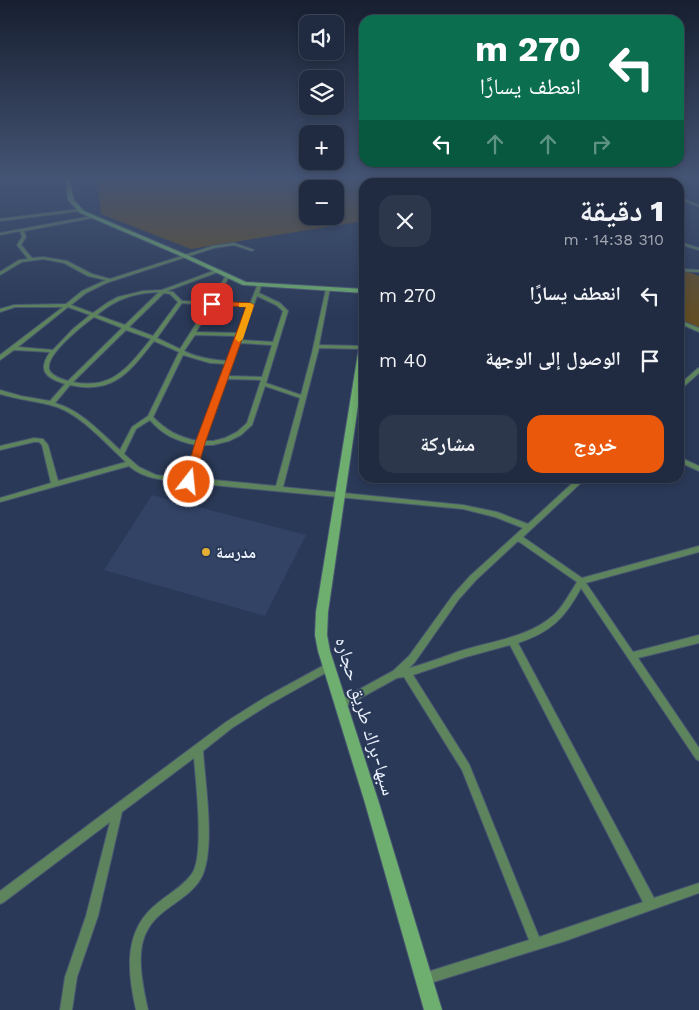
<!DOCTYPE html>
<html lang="ar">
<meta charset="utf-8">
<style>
body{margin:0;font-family:"Work Sans","Noto Naskh Arabic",sans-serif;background:#2d374c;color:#f1f3f6;direction:rtl;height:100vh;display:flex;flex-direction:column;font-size:19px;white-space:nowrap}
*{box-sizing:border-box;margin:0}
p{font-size:16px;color:#a2a7b1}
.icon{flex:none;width:28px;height:28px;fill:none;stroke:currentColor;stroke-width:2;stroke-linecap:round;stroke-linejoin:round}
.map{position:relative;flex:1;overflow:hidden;direction:ltr}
.panel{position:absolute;left:359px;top:178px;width:325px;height:305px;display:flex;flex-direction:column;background:#202b41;border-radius:15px;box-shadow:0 2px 8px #0003,0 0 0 1px #3d475a;direction:rtl}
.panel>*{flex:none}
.top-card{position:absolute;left:359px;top:15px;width:325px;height:152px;border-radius:15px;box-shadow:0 2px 8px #0003,0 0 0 1px #3d475a;direction:rtl;background:#0b6e4f;color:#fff;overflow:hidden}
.fabs{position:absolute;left:299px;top:15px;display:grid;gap:10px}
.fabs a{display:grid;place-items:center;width:45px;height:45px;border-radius:10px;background:#202b41;box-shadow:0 2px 8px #0003,0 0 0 1px #3d475a;font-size:25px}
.pin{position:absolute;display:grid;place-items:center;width:42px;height:42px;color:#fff;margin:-21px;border-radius:10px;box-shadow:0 2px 8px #0006}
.me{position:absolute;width:55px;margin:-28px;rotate:16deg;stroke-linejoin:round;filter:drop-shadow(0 0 4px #0008)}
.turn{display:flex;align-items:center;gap:18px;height:105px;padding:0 20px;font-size:22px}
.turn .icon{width:65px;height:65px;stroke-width:2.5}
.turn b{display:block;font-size:35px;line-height:42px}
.lanes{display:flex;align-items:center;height:48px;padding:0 20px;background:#0003;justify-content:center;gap:25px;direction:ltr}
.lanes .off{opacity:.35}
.round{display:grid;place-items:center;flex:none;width:52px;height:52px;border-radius:15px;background:#2d374c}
.headline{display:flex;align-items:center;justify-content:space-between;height:85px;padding:0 20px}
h1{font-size:30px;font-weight:800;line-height:38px}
.button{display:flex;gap:10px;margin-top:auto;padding:10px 20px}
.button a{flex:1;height:58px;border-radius:15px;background:#ea580c;color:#fff;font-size:20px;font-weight:800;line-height:58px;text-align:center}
.button a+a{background:#2d374c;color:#f1f3f6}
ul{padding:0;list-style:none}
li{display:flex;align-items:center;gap:15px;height:65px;padding:0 20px}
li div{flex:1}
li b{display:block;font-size:19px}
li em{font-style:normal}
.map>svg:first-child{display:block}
.built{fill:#324366}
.green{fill:#624e25;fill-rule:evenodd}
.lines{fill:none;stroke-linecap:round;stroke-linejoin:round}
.street-casing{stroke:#495772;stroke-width:2}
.secondary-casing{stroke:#495772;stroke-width:2}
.street{fill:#5d845c;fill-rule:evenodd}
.secondary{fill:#6eae6e;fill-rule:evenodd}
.route{fill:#ea580c;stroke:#983908}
.slow{fill:#f59e0b}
.poi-dot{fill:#e2ae34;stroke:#2a3957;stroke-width:2}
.labels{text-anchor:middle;stroke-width:4;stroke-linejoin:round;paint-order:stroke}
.poi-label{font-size:16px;font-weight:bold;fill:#ecf2fe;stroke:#2a3957;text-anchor:start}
.near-street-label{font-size:19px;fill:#ecf2fe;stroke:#2a3957}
</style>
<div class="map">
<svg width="699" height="1010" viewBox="0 0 699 1010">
<rect width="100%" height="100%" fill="#2a3957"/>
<!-- built -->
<path class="built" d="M152 495 306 535 265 616 104 570Z"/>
<!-- green -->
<g class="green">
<path d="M97 177H612L622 181 610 182H364V221L191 249 101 214ZM308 189H335V216H308Z"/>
<path d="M679 259 684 270 699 276V332L679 323Z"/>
</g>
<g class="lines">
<!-- street casing -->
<g class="street-casing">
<g id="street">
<path d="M0 177H10L0 179Z"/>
<path d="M690 177H694L699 179V181Z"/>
<path d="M679 197 699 205V207L679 199Z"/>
<path d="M80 209H81V211L0 221V219Z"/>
<path d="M92 216 94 217 93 218 24 231 26 237 21 245 32 258 43 257 67 261 92 274 110 279 213 246 234 243 254 250 252 251 234 245 214 248 106 283 86 293 71 305 93 313 107 303 118 297 143 291 162 290 216 270H218V272L167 291 173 292 182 301 210 302 225 277 227 276 229 277 214 302 250 304 257 286 261 285V286L259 293 280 303 288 311 266 383 301 395 312 353 326 289 330 288 319 345 362 346 364 347V349L319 348 283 487 463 505 497 512 528 524 578 478H585L584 480 523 537 582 578 699 546V552L586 583 633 652 699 635V643L638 658 699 748V761L696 759 581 588C565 618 551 632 518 643L654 898 699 883V893L565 941 424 985 420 983 418 979 420 975 424 973 529 940 462 770 404 677 397 678 344 707 341 708 338 707 337 704 338 701 393 671 409 656 453 595 470 576 523 528 495 517 463 509 192 483 189 484 186 482C166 480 145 480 129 466L0 502V498L51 483 42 445 39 442H34L0 450V446L34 438 43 439 48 445 58 481 126 462C106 444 82 416 57 407 38 401 19 400 0 394V390L21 396 50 401 65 384C46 378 37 371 50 352L14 350 0 360V355L63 307H15L0 312V309L14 305 66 304 82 291 106 280 88 276 64 263 43 259 22 262 0 275V272L19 260 28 259 17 245 22 237 20 231 0 235V233ZM159 292 125 325 97 315C116 299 134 293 159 292ZM164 293 170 294 178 302 153 336 129 327ZM257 296 276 305 283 311 273 342 241 340ZM182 303 208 305 180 349 157 338ZM212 305 249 306 239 333 196 332ZM68 307 90 315 73 329 53 350 18 347ZM94 317 122 328 68 381C62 379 51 376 49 369 46 354 83 325 94 317ZM126 330 151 339C128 367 113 390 73 382ZM195 335 238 336 228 361C213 360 198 358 184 351ZM154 341 179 352 148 416 132 427 120 450C99 431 82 411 55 403L70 385C114 395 130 371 154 341ZM240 343 272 345 262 377 228 376ZM183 355 210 363 227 364 198 441C178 437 167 431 153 417ZM227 379 261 380 247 423 237 432 225 438 213 441H204ZM265 386 300 398 276 486 193 478 203 445H213L229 441 241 435 252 425ZM150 420C163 435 176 441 196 445L187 478 156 475 139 467 124 454 136 429ZM518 541 577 582C570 593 564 605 555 614 531 636 498 640 467 649 447 655 429 663 409 668L415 662 459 599 476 580ZM510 645 643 902 539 937 469 764 413 675 466 657Z"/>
<path d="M679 242 699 248V250L679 244Z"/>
<path d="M679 269 699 270V272L679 271Z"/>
<path d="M679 320 699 328V332L679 323Z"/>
<path d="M699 368V373L681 389 679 390V385L697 369Z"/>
<path d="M679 457 699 466V471L679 462Z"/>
<path d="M328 663 331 664 332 667 331 670 270 704 232 728 203 751C205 782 215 845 203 874 198 887 185 896 174 904 164 911 153 919 147 931 135 952 143 987 148 1010H136C127 970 123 929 159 902 170 893 186 884 193 872 204 852 196 783 194 758L122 812 98 916 77 977 72 1010H60L65 977 86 916 110 822 4 902 0 904V891L226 722 264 698Z"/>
</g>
</g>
<!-- secondary casing -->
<g class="secondary-casing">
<g id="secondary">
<path d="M65 177H69L74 200 84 211 187 255 246 282 364 289V293L243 285 183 257 80 213 68 200Z"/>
<path d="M361 335H364V364L328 612 327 635 330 651 379 803 442 1010H424L365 803 318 651 315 635 316 612Z"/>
</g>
</g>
<!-- street -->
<use href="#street" class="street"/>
<!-- secondary -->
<use href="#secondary" class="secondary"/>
</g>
<!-- sky -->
<linearGradient id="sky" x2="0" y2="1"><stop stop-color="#171f30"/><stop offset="0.56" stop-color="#445474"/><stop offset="1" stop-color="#445474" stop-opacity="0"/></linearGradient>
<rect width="699" height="318" fill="url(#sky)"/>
<!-- route -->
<path class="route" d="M212 301 250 303 254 305 205 443 194 482 189 486 184 482 195 443 246 307 210 305V302Z"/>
<!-- slow -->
<path class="slow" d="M239 303H250L254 305 243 339 239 342 235 339 246 307H239Z"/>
<!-- markers -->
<circle class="poi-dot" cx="206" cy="552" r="5"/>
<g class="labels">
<!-- poi labels -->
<g class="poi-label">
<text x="216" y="558">مدرسة</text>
</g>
<!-- near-street labels -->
<g class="near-street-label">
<text transform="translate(366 716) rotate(73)" y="7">سبها-براك طريق حجاره</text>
</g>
</g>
</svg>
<div class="fabs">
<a><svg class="icon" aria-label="sound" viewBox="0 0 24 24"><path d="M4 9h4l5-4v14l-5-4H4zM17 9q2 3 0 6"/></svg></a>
<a><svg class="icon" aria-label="layers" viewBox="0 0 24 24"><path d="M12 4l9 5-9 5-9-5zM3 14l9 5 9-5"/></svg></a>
<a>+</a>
<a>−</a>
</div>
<div class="pin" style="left:212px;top:304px;background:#d93025"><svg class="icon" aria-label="arrive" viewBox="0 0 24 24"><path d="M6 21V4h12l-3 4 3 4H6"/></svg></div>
<svg class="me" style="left:189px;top:482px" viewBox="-20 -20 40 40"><circle r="17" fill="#ea580c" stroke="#fff" stroke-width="3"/><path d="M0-11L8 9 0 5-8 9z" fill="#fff"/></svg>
<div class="top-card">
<div class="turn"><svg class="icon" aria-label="left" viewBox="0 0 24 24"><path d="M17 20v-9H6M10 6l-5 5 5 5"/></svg><div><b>270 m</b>انعطف يسارًا</div></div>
<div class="lanes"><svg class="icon" aria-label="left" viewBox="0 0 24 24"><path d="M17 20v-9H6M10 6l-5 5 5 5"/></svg><svg class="icon off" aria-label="ahead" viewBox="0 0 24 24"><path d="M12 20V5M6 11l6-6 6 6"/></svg><svg class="icon off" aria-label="ahead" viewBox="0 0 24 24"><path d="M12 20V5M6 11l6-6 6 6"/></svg><svg class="icon off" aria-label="right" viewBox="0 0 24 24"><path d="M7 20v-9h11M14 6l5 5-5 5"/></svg></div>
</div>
<section class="panel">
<div class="headline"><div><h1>1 دقيقة</h1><p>310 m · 14:38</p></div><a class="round"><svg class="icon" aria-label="close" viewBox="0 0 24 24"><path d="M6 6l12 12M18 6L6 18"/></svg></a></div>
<ul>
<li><svg class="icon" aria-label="left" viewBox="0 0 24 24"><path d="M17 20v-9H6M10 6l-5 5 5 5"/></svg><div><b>انعطف يسارًا</b></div><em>270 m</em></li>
<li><svg class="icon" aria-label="arrive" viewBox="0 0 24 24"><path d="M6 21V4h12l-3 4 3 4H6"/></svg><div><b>الوصول إلى الوجهة</b></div><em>40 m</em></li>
</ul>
<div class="button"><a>خروج</a><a>مشاركة</a></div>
</section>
</div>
